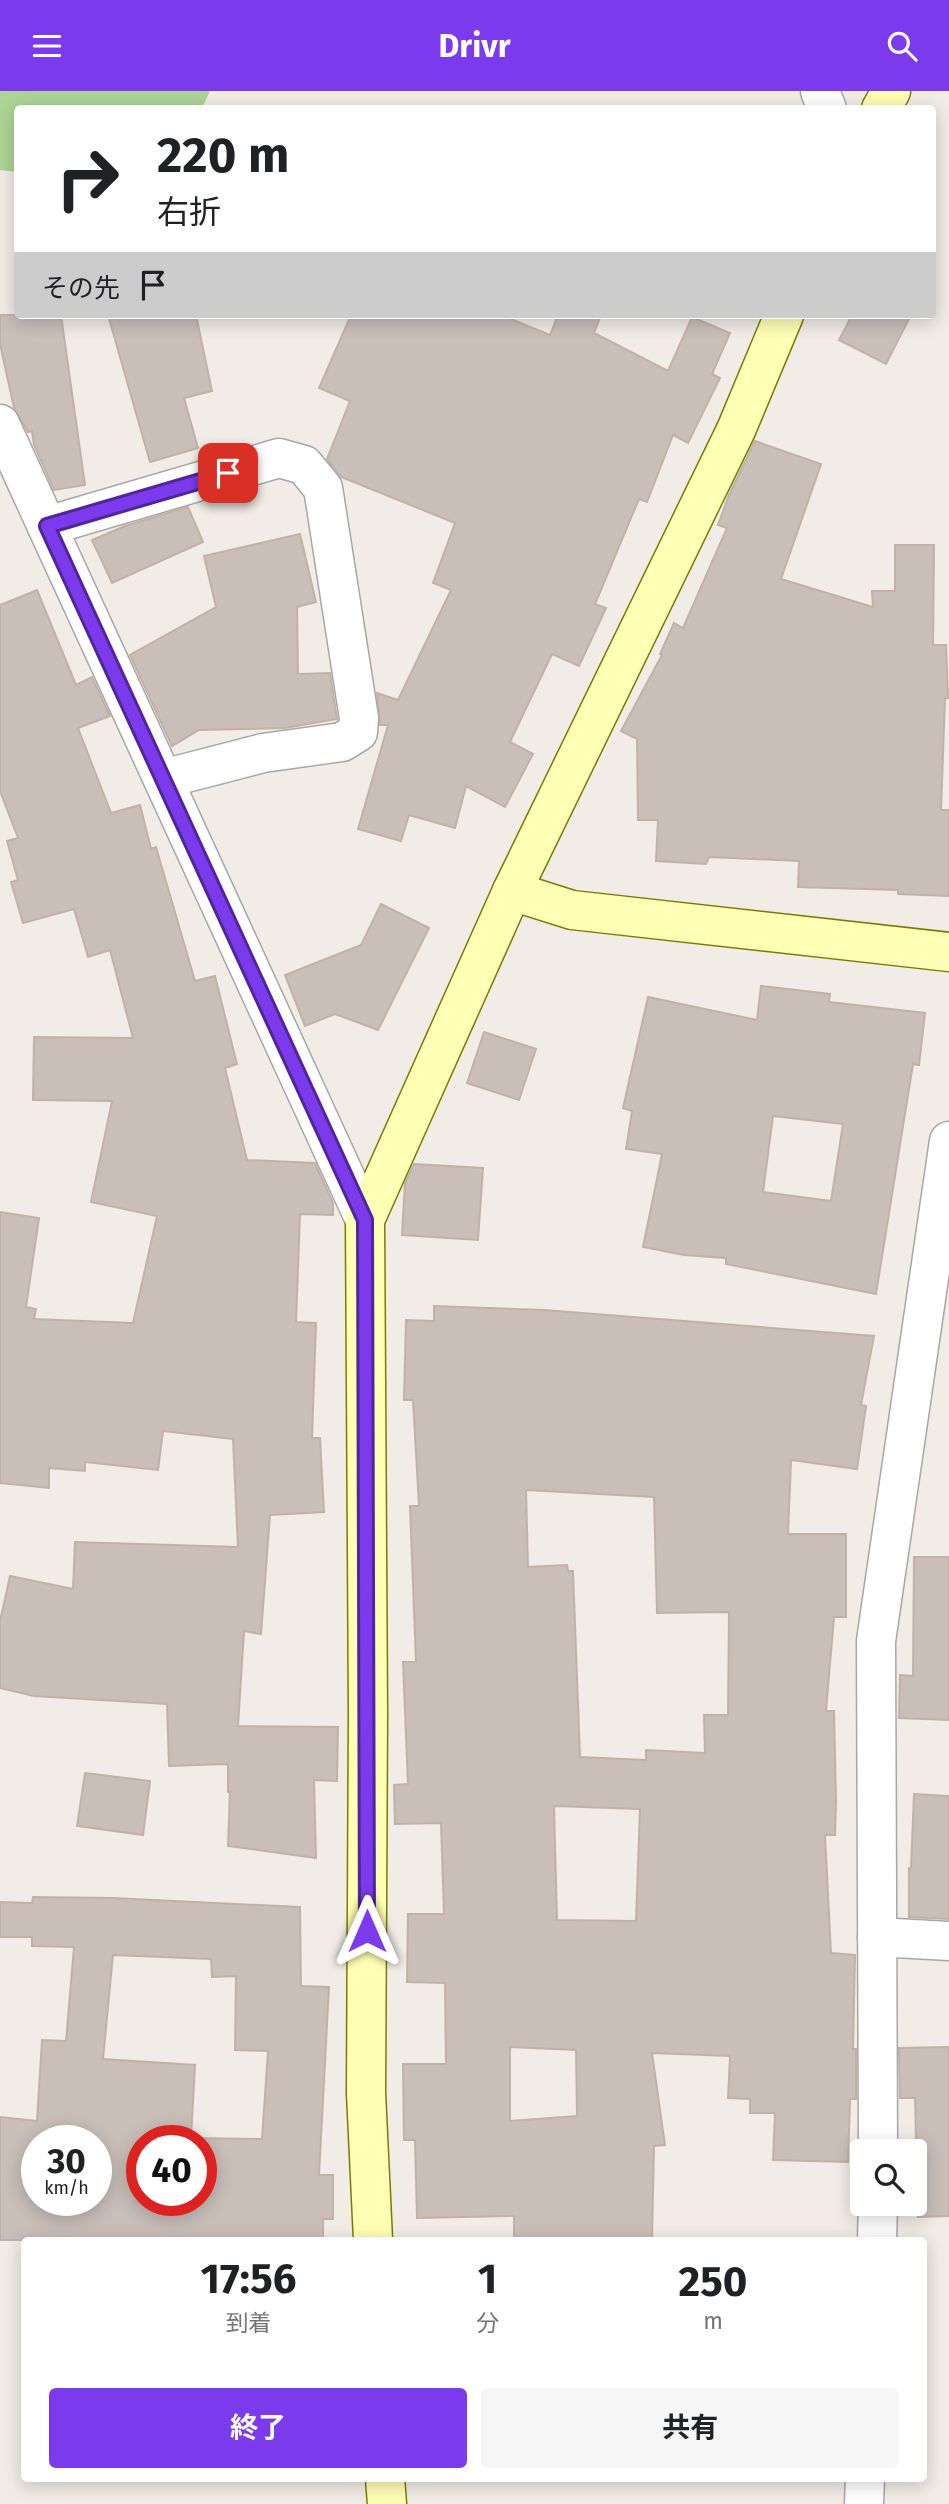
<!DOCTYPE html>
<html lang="ja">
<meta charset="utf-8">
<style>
body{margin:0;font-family:"Fira Sans","Noto Sans JP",sans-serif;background:#f6f6f6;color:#202124;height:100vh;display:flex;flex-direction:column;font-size:26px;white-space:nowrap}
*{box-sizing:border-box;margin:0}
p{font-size:23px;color:#757577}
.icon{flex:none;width:38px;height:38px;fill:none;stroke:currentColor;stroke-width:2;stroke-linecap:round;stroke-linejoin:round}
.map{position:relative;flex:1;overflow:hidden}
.details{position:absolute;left:21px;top:2146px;width:906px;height:245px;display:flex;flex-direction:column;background:#fff;border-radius:7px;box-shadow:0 4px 18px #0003}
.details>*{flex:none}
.top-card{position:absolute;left:14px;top:14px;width:922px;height:214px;border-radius:7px;box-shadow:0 4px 18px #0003;background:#fff;color:#202124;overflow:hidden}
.tools{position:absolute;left:850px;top:2048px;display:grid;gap:14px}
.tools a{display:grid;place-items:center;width:77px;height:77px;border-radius:7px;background:#fff;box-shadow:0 4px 18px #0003;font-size:35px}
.speed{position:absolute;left:21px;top:2034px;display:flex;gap:14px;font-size:35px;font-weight:700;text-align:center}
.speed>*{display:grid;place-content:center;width:91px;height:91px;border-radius:50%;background:#fff;box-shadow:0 4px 18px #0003;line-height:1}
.speed small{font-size:18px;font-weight:400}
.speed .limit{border:10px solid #d22;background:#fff;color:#111}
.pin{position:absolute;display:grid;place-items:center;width:60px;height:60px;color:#fff;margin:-30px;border-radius:14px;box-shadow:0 4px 10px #0006}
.me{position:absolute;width:77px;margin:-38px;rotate:0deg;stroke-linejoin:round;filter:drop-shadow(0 0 5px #0008)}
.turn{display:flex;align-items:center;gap:24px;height:147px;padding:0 28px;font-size:32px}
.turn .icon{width:91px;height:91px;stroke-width:2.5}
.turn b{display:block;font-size:49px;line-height:60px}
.then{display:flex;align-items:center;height:66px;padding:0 28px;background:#0003;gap:14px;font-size:26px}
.eta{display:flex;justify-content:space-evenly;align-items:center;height:119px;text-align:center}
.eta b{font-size:42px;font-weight:700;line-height:49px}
.cta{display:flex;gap:14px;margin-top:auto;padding:14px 28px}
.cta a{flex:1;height:80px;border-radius:7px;background:#7c3aed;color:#fff;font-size:28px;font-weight:700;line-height:80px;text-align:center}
.cta a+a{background:#f6f6f6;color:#202124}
header{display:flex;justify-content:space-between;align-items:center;height:91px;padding:0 28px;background:#7c3aed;color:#fff;font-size:32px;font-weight:700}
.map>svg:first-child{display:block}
.forest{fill:#add496}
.building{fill:#c9beb8;stroke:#c4b1a6;stroke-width:2;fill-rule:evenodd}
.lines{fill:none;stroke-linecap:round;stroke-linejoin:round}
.street-casing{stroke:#a7a7a7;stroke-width:41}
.secondary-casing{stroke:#787d00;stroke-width:41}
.street{stroke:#fff;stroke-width:38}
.secondary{stroke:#fffeb5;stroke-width:38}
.route-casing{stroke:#51269a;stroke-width:18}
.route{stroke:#7c3aed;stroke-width:12}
</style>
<header><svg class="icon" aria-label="menu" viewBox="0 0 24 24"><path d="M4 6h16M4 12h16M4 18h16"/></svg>Drivr<svg class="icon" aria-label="search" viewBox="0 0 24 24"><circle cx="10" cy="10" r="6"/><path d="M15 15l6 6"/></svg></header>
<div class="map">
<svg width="949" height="2413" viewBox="0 0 949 2413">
<rect width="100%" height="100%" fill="#f1ece5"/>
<!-- forest -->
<path class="forest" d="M0 0H210L202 17 18 18 17 81 0 79Z"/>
<!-- building -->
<g class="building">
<path d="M0 224H61L85 394 54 399 34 354 32 340 28 341 14 317 0 253Z"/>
<path d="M108 224H196L212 300 184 307 198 357 150 371Z"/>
<path d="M351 224H501L550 244 558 224H601L594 242 668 280 692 226 730 242 712 283 720 287 688 352 673 344 647 411 639 408 595 513 606 517 579 575 552 563 510 651 533 663 505 716 466 695 455 737 409 724 401 750 358 738 388 634H380L377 602 398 609 451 499 433 492 455 432 341 386 327 368 350 310 319 297Z"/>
<path d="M852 224H911L886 273 839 249Z"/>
<path d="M755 350 821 373 781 488 873 516 872 500H895V454H934L933 554H946L948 607H945L941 719H949V805L898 803V799L798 796 799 770 709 766 706 773 656 770 658 729H638L637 648 621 640 662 564 660 563 674 532 683 537 727 437 718 434 729 404Z"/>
<path d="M188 416 203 451 112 492 92 449 125 435Z"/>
<path d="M300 443 316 511 297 516 298 583 330 582 337 628 285 637 199 639 172 655 130 564 216 516 204 465Z"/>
<path d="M37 499 76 594 92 586 110 625 78 637 111 722 140 714 151 758 156 756 195 890 215 885 237 973 225 977 247 1069 315 1072 333 1112V1124L300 1123 296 1231 316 1232 312 1347H320L324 1421 270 1424 261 1543 244 1540 238 1635 338 1636 337 1690 314 1689 316 1767 228 1755 230 1701H228V1673L169 1675 167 1613 34 1605 0 1597V1530L10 1485 73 1498 75 1451 238 1456 233 1348 163 1340 158 1379 85 1371V1380L49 1377V1397L0 1392V1121L39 1127 26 1216 36 1218 34 1228 133 1232 157 1125 91 1111 112 1010 33 1009 34 946 133 947 110 859 88 866 74 818 23 832 11 791 18 789 7 750 18 747 0 700V514Z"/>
<path d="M381 813 429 837 378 939 335 923 305 935 285 884 361 854Z"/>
<path d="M761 895 830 903 829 911 925 922 919 974 913 973 876 1203 726 1173V1167L684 1164 643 1156 662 1063 626 1058 632 1020 623 1017 648 906 757 929ZM773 1025 843 1033 831 1110 763 1101Z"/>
<path d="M484 941 536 958 519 1009 467 992Z"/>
<path d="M414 1073 483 1077 478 1149 402 1144 405 1092Z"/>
<path d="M434 1215 544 1219 874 1245 861 1314 866 1315 857 1378 791 1369 788 1443H846V1526H834L826 1620H834L836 1710 835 1744H825L831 1862 855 1864 853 1958H856V2008H850L848 2071 773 2069 775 2022H750V2008L728 2007 730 1965 652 1962 665 2054 654 2055 652 2149H514V2125L417 2127 415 2049H404L403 1973H446L445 1892 407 1891 408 1823H444L441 1732 395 1733 394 1694 408 1693 403 1571H416L410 1415H419L413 1309H404L406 1229 434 1230ZM526 1399 654 1406 657 1522 729 1521 728 1624H704L705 1662 646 1659V1669L580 1666 573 1480H568L567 1474 528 1476ZM554 1715 640 1718 636 1830 557 1829ZM510 1956 576 1959 577 2025 510 2030Z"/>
<path d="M914 1466H949V1629L899 1627 900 1584 913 1585Z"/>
<path d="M85 1682 150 1690 143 1744 77 1735Z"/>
<path d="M914 1703 949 1705V1828L909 1826V1777H911Z"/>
<path d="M33 1806 113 1807 300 1816 301 1895 329 1896 319 2084H333V2128H323V2149H0V2026L37 2030 42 1949 66 1950 74 1856 32 1855V1846H0V1811L32 1812ZM113 1864 211 1868 212 1886 236 1885 235 1959 268 1960 262 2048 191 2047 195 1974 103 1968ZM37 2049H96V2109H37ZM142 2049H201V2109H142Z"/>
<path d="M949 1956V2125L918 2126 915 2007H900L899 1957Z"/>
</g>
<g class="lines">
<!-- street casing -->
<g class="street-casing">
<g id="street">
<path d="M820 0 827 18"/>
<path d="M0 333 365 1129"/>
<path d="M47 435 279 367 304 374 323 397 359 627 358 641 342 651 263 662 163 688"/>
<path d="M877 1846 949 1850"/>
<path d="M878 2060 876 1550 949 1050"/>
<path d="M877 2149 878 2112"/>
<path d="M864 2413 865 2387"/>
</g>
</g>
<!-- secondary casing -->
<g class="secondary-casing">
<g id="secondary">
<path d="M881 18 891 0"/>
<path d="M512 800 572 819 949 861"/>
<path d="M373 2149 366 2002 368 1623 365 1129 512 800 736 339 784 224"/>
<path d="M385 2387 387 2413"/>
</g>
</g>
<!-- street -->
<use href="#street" class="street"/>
<!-- secondary -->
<use href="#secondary" class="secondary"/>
</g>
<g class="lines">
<!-- route casing -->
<g class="route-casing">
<path id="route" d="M228 382 47 435 365 1129 367 1840"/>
</g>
<!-- route -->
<use href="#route" class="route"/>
</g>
</svg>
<div class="tools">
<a><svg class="icon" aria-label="search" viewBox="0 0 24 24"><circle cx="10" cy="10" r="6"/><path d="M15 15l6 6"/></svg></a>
</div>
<div class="speed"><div>30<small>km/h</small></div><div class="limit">40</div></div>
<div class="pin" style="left:228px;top:382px;background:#d93025"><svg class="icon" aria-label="arrive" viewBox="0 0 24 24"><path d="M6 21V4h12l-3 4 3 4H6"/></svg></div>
<svg class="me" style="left:367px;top:1840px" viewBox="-20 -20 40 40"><path d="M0-17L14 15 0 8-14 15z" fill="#7c3aed" stroke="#fff" stroke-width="4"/></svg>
<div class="top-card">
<div class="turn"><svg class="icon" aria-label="right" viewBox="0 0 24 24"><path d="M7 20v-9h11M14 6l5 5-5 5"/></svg><div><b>220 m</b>右折</div></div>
<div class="then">その先<svg class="icon" aria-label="arrive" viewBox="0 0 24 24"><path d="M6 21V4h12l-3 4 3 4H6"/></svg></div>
</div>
<section class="details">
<div class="eta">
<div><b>17:56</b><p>到着</p></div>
<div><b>1</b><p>分</p></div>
<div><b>250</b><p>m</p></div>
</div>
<div class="cta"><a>終了</a><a>共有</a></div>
</section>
</div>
